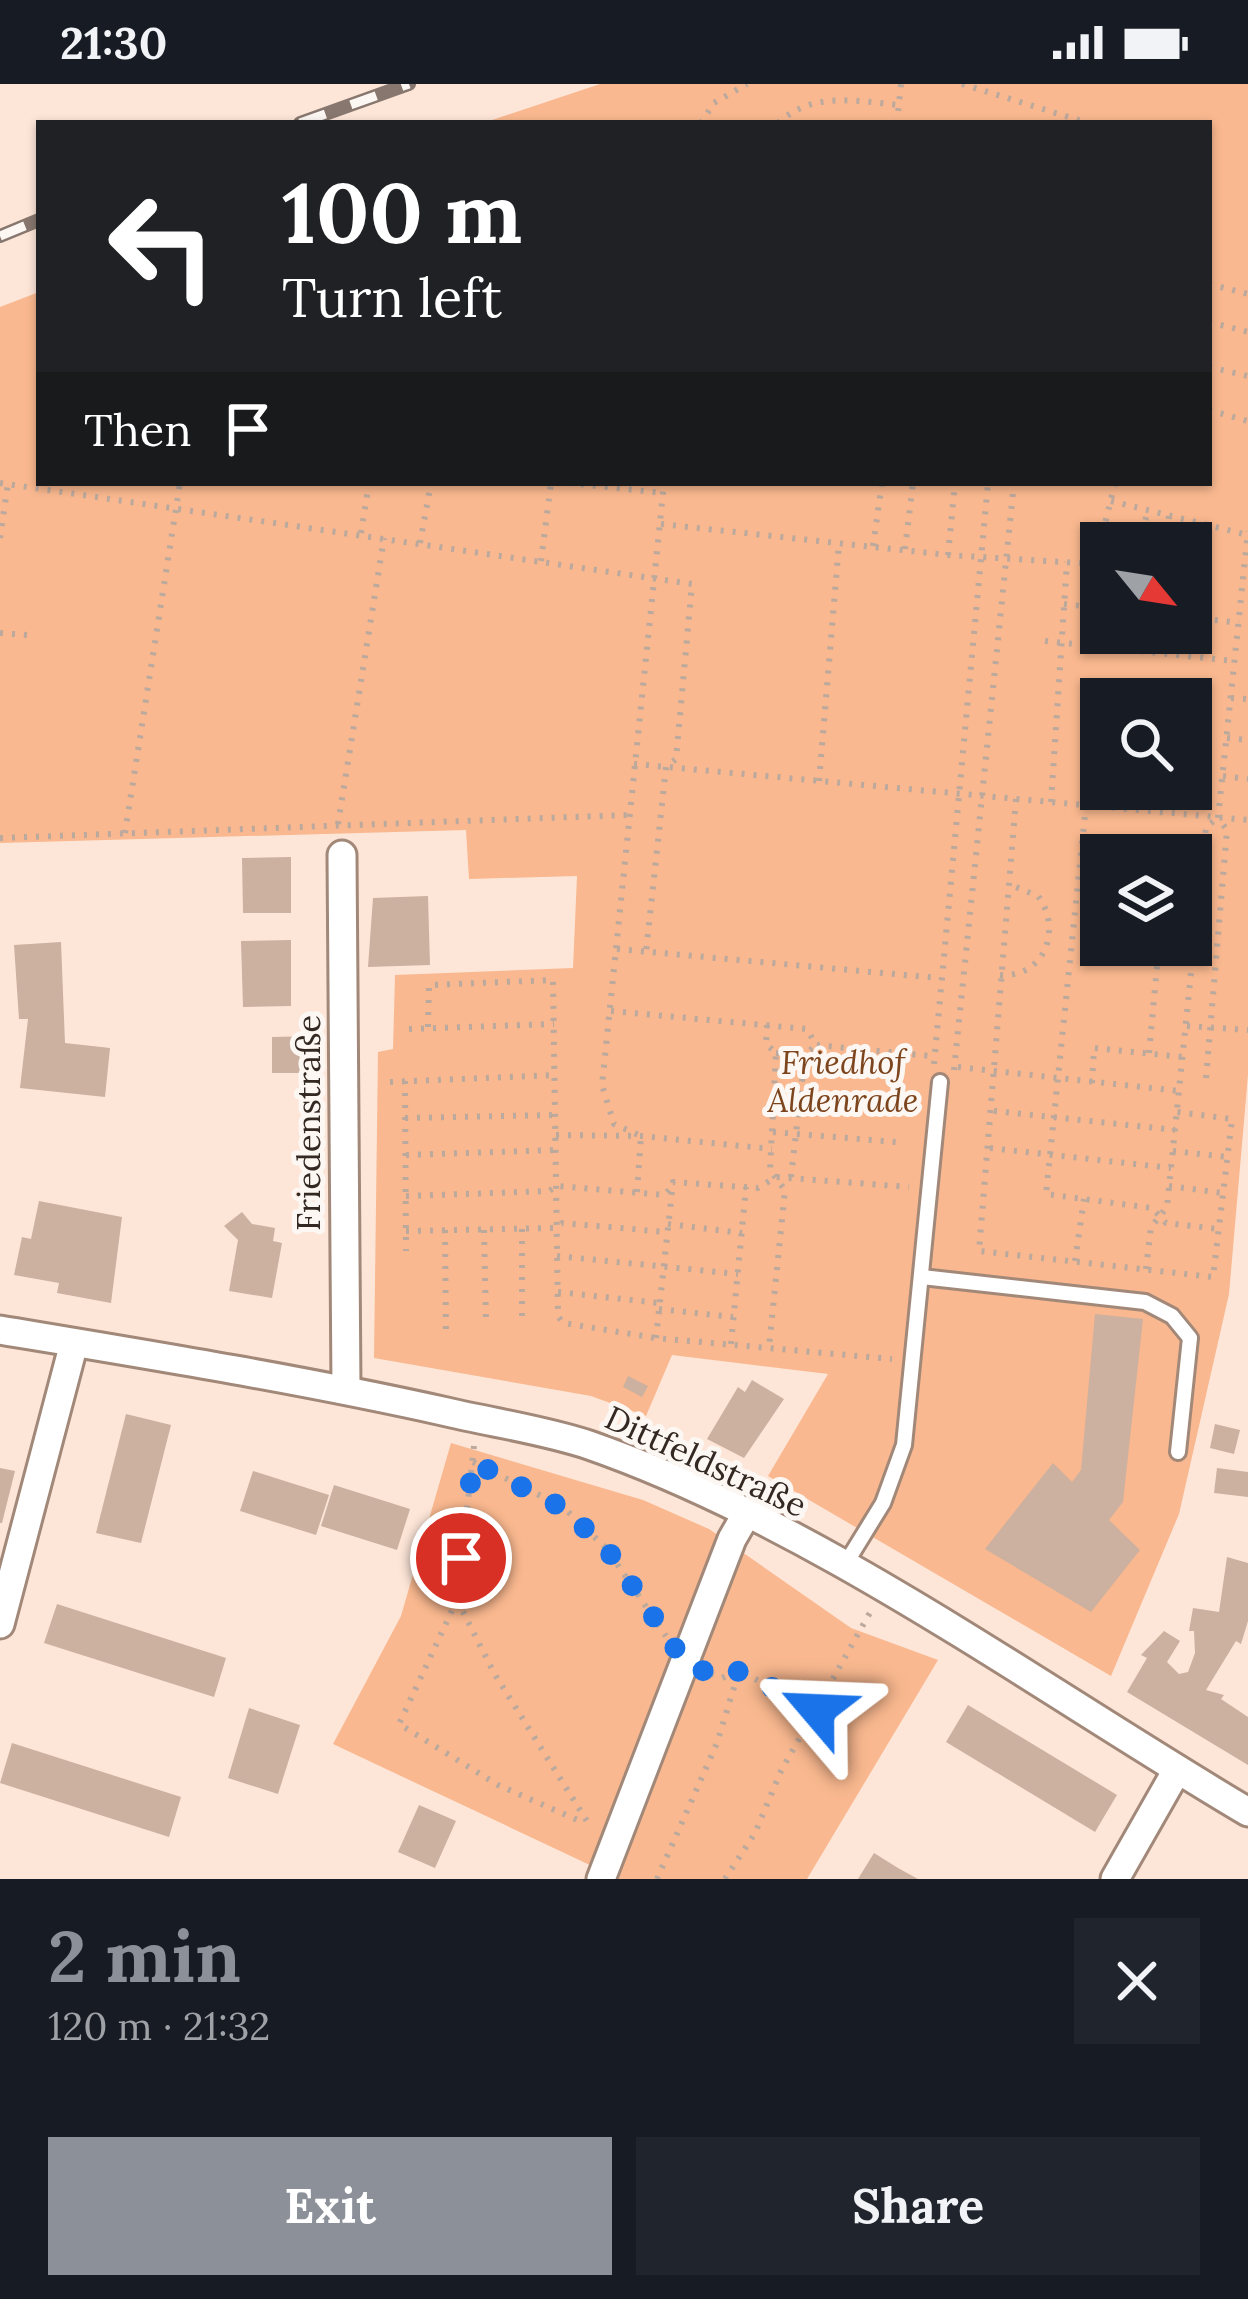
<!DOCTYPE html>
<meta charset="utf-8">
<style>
body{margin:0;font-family:Lora,serif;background:#20242c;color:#f1f3f6;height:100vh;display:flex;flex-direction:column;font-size:45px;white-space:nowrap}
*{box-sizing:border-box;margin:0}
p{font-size:39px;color:#9ea1a6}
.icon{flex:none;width:66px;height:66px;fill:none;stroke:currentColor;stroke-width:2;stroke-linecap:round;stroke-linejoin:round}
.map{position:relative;height:1795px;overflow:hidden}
.drawer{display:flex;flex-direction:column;background:#171b24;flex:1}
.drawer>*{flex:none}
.hud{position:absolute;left:36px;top:36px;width:1176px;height:366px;border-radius:0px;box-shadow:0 3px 9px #0004;background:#202124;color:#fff;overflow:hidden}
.needle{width:78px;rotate:120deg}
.buttons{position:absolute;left:1080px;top:438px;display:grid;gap:24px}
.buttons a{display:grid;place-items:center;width:132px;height:132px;border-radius:0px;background:#171b24;box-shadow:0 3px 9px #0004;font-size:60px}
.pin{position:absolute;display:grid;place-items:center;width:102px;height:102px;color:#fff;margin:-51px;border:6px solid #fff;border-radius:50%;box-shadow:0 3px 12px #0007}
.me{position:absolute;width:132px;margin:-66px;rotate:296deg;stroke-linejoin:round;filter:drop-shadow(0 0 9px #0008)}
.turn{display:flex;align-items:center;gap:42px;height:252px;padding:0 48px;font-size:54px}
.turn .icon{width:156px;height:156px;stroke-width:2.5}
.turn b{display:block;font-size:84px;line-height:102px}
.then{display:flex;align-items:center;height:114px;padding:0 48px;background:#0003;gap:24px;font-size:45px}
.round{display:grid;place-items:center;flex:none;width:126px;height:126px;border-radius:0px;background:#20242c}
.summary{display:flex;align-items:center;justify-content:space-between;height:204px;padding:0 48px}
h1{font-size:72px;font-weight:700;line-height:90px;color:#8c9099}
.cta{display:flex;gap:24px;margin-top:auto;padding:24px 48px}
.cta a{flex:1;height:138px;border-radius:0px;background:#8c9099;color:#fff;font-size:48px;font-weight:700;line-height:138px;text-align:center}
.cta a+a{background:#20242c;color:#f1f3f6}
.status{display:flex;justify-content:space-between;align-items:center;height:84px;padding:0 60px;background:#171b24;direction:ltr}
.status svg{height:33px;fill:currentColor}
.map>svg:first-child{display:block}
.green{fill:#f9b88f;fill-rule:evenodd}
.building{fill:#ccb0a0}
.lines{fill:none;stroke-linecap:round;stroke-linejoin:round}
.lane-casing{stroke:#a28878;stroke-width:20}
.street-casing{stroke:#a28878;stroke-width:33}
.path{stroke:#bca99d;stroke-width:6;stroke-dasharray:3 9;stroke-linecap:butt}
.lane{stroke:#fff;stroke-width:14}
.street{stroke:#fff;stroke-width:27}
.rail-casing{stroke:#87776e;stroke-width:14}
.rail{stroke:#fdf7f3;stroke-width:9;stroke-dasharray:27;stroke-linecap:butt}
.route{stroke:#1a73e8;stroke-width:21;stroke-dasharray:0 37.8}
.labels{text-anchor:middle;stroke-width:10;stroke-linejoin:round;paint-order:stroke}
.park-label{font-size:33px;font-style:italic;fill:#7d451d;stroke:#fdf7f3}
.street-label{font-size:33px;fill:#332822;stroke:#fdf7f3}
</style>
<div class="status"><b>21:30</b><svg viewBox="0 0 49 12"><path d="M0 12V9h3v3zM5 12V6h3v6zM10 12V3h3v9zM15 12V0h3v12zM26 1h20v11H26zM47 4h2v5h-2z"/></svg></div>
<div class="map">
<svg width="1248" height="1795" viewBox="0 0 1248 1795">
<rect width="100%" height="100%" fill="#fde6d8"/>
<!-- green -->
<g class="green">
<path d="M600 0H1248V991L1229 1210 1179 1430 1111 1592 768 1392 828 1290 672 1271 646 1332 591 1312 374 1274 378 968 393 965 395 891 573 884 577 792 469 795 466 746 0 759V223L39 208V399H1209V39H483ZM1101 459H1191V549H1101ZM1101 615H1191V705H1101ZM1101 771H1191V861H1101Z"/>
<path d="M451 1359 643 1416 709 1445 851 1544 938 1576 807 1795H587L592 1782 333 1660 401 1532Z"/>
</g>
<!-- building -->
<g class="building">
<path d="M291 773V829H243L242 774Z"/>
<path d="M428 812 430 881 368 883 373 814Z"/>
<path d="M291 856V922L243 923 241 857Z"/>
<path d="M61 858 65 959 110 964 105 1013 20 1004 28 935H19L14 861Z"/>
<path d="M315 952V989H272V953Z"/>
<path d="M39 1117 122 1133 111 1219 57 1209 59 1199 14 1191 22 1153 31 1155Z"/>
<path d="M242 1128 252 1140 275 1144 273 1157 282 1159 272 1214 229 1207 238 1156 224 1142Z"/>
<path d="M1095 1230 1143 1235 1123 1418 1109 1436 1140 1466 1091 1528 985 1465 1053 1379 1072 1398 1081 1386Z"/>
<path d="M628 1292 648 1302 642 1313 623 1303Z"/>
<path d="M752 1296 784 1315 744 1374 707 1355 738 1303 745 1308Z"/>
<path d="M126 1330 171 1341 141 1459 96 1449Z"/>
<path d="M1215 1340 1240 1346 1234 1370 1210 1364Z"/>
<path d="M0 1384 15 1387 2 1439H0Z"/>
<path d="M1217 1384 1248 1388V1413L1214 1409Z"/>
<path d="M253 1387 329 1411 316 1451 240 1427Z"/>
<path d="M334 1401 410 1425 397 1466 321 1442Z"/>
<path d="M1227 1473 1248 1479V1537L1241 1560 1236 1557 1206 1606 1224 1611 1221 1615 1248 1633V1681L1127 1608 1147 1574 1141 1571 1164 1547 1180 1557 1167 1578 1179 1590 1188 1588 1195 1569 1194 1547H1189L1193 1524 1219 1528Z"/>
<path d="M57 1520 226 1574 214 1613 44 1559Z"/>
<path d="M968 1621 1117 1711 1095 1748 946 1658Z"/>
<path d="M249 1624 300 1641 278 1710 228 1694Z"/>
<path d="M12 1659 181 1713 169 1753 0 1699Z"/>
<path d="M419 1721 456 1737 435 1784 398 1768Z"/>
<path d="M874 1769 898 1784 918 1795H858Z"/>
</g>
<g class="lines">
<!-- lane casing -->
<g class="lane-casing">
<g id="lane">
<path d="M922 1193 1145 1218 1172 1232 1190 1254 1178 1368"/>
<path d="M843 1484 883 1419 904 1361 940 998"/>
</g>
</g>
<!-- street casing -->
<g class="street-casing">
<g id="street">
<path d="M342 771 346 1305"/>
<path d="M0 1246C150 1271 299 1295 447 1328 494 1339 544 1346 589 1361 816 1440 1040 1605 1248 1728"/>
<path d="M0 1540 74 1259"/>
<path d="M601 1795 732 1455 747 1429"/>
<path d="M1115 1795 1177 1686"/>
</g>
</g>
<!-- path -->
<g class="path">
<path d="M962 0 1088 39"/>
<path d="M701 39 714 19 747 0"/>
<path d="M778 39C813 7 856 17 899 21"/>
<path d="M897 39 901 0"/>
<path d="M1209 200 1248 210"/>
<path d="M1209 238 1248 248"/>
<path d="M1209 283 1248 292"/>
<path d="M1209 326 1248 337"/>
<path d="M0 399 692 500 676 675 666 683 646 868"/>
<path d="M569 399 663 409"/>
<path d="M1111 417 1248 451"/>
<path d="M661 440 948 471 1095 480 1115 399"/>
<path d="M361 449 369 399"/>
<path d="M0 454 8 399"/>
<path d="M420 459 431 399"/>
<path d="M1139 459 1148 426"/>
<path d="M1167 459 1169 431"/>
<path d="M873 462 882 399"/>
<path d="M905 465 913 399"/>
<path d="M948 471 955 399"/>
<path d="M541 477 551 399"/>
<path d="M1064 520 1101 524"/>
<path d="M1191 533 1239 539"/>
<path d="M1199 534 1207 441"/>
<path d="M0 549 27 551"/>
<path d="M1045 557 1234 577"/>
<path d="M1231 614 1248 615"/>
<path d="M1227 654 1248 656"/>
<path d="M634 680 1248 736"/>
<path d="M1223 692 1248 695"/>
<path d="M819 697 839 460"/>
<path d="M1016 715 979 1167 1213 1193 1232 1035 1177 1028"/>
<path d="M1051 718 1067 478"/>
<path d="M1086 721 1046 1110 1152 1124 1166 1139 1219 1145"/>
<path d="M338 740 384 454"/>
<path d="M125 749 180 399"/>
<path d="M0 754 627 731"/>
<path d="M1107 760 1204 770"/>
<path d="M617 865 938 894"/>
<path d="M1000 891C1044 894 1063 846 1038 812L1011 801"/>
<path d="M611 927 807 945 816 961 931 972"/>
<path d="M767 941 766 960 776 969 770 1086 785 1106 769 1263"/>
<path d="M1187 942 1248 946"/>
<path d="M428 943 429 901 553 896 558 1232 563 1239 656 1254 892 1275"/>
<path d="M409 945 554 940"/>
<path d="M776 969 805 971 816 961"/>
<path d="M1149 969 1159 861"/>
<path d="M934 980 988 399"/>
<path d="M958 983 1179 1007"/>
<path d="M954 986 1014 399"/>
<path d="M1206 994 1227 746 1218 734 1248 447"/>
<path d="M405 997 406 1167"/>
<path d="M390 998 555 991"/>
<path d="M1092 999 1094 964 1183 973"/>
<path d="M994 1027 1175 1046"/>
<path d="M405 1034 556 1031"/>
<path d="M773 1048 896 1058"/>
<path d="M556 1051 641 1052 772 1065"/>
<path d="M990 1064 1171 1084"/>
<path d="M1173 1067 1227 1073"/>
<path d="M406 1071 556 1066"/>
<path d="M791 1093 805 971"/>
<path d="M1169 1102 1223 1109"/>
<path d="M637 1108 641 1052 614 1040 602 1001 664 399"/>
<path d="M406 1112 549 1107 557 1102 664 1111 669 1106"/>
<path d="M668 1140 742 1149"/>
<path d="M522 1145V1236"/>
<path d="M445 1146 446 1252"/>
<path d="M484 1146 486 1237"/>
<path d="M406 1147 553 1144 562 1139 666 1148"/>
<path d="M557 1172 738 1190"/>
<path d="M1075 1177 1084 1115"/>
<path d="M1146 1185 1151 1143 1167 1123 1206 743 1215 736"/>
<path d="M558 1208 659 1219"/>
<path d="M659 1225 733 1233"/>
<path d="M656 1254 673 1098 758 1104 776 1093 909 1103"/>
<path d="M731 1260 746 1103"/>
<path d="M474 1362 457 1516 494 1589 590 1742"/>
<path d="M473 1378 563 1423 607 1465 666 1552"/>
<path d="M457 1516 399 1640 498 1701 582 1738"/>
<path d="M711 1590 722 1594 739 1587 817 1626"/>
<path d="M657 1795 717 1659 739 1587"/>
<path d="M725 1795 755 1749 781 1687 872 1525"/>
</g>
<!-- lane -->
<use href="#lane" class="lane"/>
<!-- street -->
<use href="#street" class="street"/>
<!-- rail casing -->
<g class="rail-casing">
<g id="rail">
<path d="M300 39 409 0"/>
<path d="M0 152 39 136"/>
</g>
</g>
<!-- rail -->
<use href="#rail" class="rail"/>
</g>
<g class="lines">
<!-- route -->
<path class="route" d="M461 1474 473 1378 563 1424 607 1465 686 1580 722 1594 739 1587 817 1626"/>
</g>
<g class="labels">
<!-- park labels -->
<g class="park-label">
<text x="843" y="990">Friedhof<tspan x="843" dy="38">Aldenrade</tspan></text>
</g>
<!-- street labels -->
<g class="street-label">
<text transform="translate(308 1039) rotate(-90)" y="12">Friedenstraße</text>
<text transform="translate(706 1377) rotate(25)" y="12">Dittfeldstraße</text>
</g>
</g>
</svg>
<div class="buttons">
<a><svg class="needle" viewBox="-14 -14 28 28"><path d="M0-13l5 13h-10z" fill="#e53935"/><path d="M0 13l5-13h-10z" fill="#9ea1a6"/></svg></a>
<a><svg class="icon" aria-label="search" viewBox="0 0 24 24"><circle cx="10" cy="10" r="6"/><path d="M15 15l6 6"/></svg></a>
<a><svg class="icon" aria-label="layers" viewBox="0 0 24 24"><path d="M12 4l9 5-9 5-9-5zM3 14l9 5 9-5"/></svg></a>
</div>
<div class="pin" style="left:461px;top:1474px;background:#d93025"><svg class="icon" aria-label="arrive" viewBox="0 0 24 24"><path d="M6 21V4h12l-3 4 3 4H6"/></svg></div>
<svg class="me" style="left:817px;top:1626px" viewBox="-20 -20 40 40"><path d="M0-17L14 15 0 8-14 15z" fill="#1a73e8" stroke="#fff" stroke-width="4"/></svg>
<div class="hud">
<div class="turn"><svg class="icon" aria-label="left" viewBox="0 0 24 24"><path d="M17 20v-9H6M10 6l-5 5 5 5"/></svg><div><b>100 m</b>Turn left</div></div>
<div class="then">Then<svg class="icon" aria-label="arrive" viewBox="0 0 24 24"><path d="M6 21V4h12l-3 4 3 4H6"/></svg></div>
</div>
</div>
<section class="drawer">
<div class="summary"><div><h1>2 min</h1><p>120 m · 21:32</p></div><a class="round"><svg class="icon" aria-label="close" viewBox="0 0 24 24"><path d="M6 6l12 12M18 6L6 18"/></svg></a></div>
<div class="cta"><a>Exit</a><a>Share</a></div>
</section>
